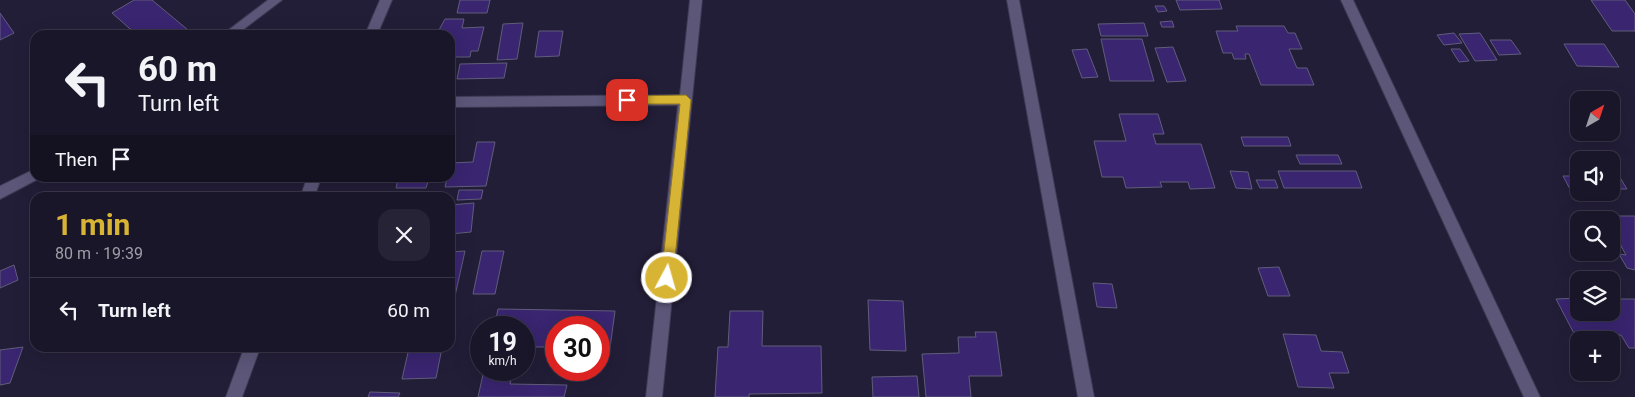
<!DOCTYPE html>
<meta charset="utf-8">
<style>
body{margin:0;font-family:Roboto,sans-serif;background:#272336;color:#f1f3f6;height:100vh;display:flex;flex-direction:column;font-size:19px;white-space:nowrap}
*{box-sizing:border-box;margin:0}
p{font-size:16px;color:#9f9fa8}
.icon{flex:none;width:28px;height:28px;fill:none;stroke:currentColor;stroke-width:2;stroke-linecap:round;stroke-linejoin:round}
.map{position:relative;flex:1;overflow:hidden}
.sheet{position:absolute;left:30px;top:192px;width:425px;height:160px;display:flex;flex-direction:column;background:#1a162a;border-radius:15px;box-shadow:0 5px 20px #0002,0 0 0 1px #383547}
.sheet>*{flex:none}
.guide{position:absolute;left:30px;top:30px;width:425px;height:152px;border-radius:15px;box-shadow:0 5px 20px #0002,0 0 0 1px #383547;background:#1a162a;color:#f1f3f6;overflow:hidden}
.needle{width:32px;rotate:39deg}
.controls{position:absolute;left:1570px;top:91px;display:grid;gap:10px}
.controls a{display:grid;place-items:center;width:50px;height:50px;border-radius:10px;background:#1a162a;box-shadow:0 5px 20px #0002,0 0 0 1px #383547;font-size:25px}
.speed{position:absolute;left:470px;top:316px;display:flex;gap:10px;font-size:25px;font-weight:700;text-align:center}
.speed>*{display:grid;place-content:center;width:65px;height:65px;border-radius:50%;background:#1a162a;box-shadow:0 5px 20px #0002,0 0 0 1px #383547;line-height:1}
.speed small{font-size:12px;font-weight:400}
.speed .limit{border:8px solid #d22;background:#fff;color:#111}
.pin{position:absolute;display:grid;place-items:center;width:42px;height:42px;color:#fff;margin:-21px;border-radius:10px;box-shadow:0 2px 8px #0006}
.me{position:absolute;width:55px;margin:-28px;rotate:6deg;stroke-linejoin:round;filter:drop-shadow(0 0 4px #0008)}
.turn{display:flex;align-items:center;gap:18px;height:105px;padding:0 25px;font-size:22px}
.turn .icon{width:65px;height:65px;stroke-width:2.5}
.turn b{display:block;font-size:35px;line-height:42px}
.then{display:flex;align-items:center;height:48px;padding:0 25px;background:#0003;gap:10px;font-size:19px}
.round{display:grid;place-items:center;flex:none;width:52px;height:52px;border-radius:15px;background:#272336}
.head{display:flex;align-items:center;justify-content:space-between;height:85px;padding:0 25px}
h1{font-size:30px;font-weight:700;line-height:38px;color:#d8b434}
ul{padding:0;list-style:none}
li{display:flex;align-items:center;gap:15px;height:65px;padding:0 25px;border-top:1px solid #383547}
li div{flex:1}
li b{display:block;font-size:19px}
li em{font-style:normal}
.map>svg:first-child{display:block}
.building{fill:#392570;stroke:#615d7b}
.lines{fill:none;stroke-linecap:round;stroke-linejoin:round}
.minor-casing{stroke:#3f3a53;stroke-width:2}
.tertiary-casing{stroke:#3f3a53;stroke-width:2}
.minor{fill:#5c5779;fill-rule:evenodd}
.tertiary{fill:#5c5779;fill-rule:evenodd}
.route{fill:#d8b434;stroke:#8c7522}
</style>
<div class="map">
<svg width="1635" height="397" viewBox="0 0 1635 397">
<rect width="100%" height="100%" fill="#231e38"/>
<!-- building -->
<g class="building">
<path d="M134 0H152L188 30 180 35H137L112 13Z"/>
<path d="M460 0H490L487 13H457Z"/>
<path d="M1176 0H1219L1222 9 1180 10Z"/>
<path d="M1591 0H1625L1635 14V31H1612Z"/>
<path d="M1155 6H1164L1167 11 1158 12Z"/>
<path d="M0 13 14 33 0 40Z"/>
<path d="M445 19H464L462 28 484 27 478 51H471L470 57H451L450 35H441L442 30H439Z"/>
<path d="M1172 21 1174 27H1162L1160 22Z"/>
<path d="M523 23 517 59 497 60 503 24Z"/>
<path d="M1144 23 1148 36H1101L1098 24Z"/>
<path d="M1236 26H1284L1288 33H1295L1302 49H1289L1297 68H1307L1314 85H1261L1249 54H1245L1246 59H1234L1232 53H1223L1216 31H1238Z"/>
<path d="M539 31H563L559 56 535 57Z"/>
<path d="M1454 33 1462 43 1444 45 1437 35Z"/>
<path d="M1480 33 1497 60 1475 61 1459 34Z"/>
<path d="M1101 39H1142L1154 81H1110Z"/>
<path d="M1490 40H1511L1521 54 1499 55Z"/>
<path d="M1564 44H1604L1619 67 1577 66Z"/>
<path d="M1173 47 1186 81 1167 82 1155 48Z"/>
<path d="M1087 49 1098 77 1082 78 1072 50Z"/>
<path d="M1451 49H1460L1469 61 1459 62Z"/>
<path d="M507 63 504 78 457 79 460 64Z"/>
<path d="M1119 114H1158L1164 134H1153L1156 144H1201L1215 188 1190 189 1188 182H1160L1162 187 1126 188 1123 177H1102L1094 141H1126Z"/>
<path d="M1241 137H1288L1291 146H1244Z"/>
<path d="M477 142H495L486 186 445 187 447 178H450L451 163 473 162Z"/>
<path d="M1296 155H1338L1342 164H1300Z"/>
<path d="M1230 171 1248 172 1252 189 1236 188Z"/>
<path d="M1278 171H1356L1362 188H1284Z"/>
<path d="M1611 171H1616L1627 189H1611Z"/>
<path d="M1563 176H1579V191H1571Z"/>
<path d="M366 178H429L426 188H396L398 179 365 180Z"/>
<path d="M1256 180H1275L1278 188H1260Z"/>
<path d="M459 190H483L481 199 457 200Z"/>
<path d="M474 203 471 232 450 234V205Z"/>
<path d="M1603 216H1635V270L1627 268 1619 254 1626 255 1620 244H1613L1611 220H1605Z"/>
<path d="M465 251 455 296H450V252Z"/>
<path d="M482 251H504L495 294H473Z"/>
<path d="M14 265 18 280 0 288V271Z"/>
<path d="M1279 267 1290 296H1268L1258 268Z"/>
<path d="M1093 283 1112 284 1117 308 1097 307Z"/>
<path d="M1579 298V312H1611V299H1635V348H1629L1621 335H1606L1609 340H1579V343L1556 299Z"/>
<path d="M868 300 903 301 906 351 870 350Z"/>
<path d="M498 309 615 311 610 348H599V328H556V347H524V328H494Z"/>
<path d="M730 311H763L762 346H821L822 393 749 394V397H715L718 347H728Z"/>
<path d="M975 332H996L1002 376H969L971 397H926L922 354 959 353 958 337H976Z"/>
<path d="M1283 334 1316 335 1321 351 1342 352 1349 373H1329L1334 388 1298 387Z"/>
<path d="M23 347 10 383 0 385V350Z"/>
<path d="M409 348H442L436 378 402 379Z"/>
<path d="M484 370H513L510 384 567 385 564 397H478Z"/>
<path d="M917 376 919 397H873L872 377Z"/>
<path d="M370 392 400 393 398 397H368Z"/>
</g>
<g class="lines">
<!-- minor casing -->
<g class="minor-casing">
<g id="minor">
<path d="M268 0H282L236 35H222Z"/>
<path d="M380 0H392L377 35H365Z"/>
<path d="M690 0H702L662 397H646L678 105 450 107V97L680 95Z"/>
<path d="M1007 0H1019L1094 397H1078Z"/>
<path d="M35 169V178H40L0 199V186Z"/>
<path d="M307 178H321L314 198H300Z"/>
<path d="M244 348H260L242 397H226Z"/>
</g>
</g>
<!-- tertiary casing -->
<g class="tertiary-casing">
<path id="tertiary" d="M1341 0H1353L1540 397H1524Z"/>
</g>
<!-- minor -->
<use href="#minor" class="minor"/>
<!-- tertiary -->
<use href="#tertiary" class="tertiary"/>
</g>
<!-- route -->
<path class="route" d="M686 95 691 100 673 278 667 283 661 278 680 104H627L621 100 627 96Z"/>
</svg>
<div class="controls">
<a><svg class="needle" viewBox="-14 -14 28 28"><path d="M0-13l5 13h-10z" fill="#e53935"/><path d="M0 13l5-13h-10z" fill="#9f9fa8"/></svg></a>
<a><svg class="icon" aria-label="sound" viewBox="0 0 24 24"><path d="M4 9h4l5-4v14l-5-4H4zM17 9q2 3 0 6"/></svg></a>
<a><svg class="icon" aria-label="search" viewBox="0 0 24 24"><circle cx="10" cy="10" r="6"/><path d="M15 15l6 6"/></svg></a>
<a><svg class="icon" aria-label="layers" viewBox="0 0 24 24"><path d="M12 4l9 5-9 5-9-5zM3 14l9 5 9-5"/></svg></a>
<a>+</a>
</div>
<div class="speed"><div>19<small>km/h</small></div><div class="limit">30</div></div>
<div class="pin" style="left:627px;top:100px;background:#d93025"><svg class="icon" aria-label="arrive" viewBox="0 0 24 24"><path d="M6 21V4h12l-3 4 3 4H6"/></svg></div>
<svg class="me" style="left:667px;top:278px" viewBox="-20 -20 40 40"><circle r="17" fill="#d8b434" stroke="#fff" stroke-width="3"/><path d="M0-11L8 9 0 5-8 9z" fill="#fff"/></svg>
<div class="guide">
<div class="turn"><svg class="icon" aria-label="left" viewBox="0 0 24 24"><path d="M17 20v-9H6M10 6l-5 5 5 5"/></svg><div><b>60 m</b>Turn left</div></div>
<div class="then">Then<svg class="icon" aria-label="arrive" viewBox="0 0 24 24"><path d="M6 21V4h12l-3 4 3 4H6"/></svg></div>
</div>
<section class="sheet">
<div class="head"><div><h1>1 min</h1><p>80 m · 19:39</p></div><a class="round"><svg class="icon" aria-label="close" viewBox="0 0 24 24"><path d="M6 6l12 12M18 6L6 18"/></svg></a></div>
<ul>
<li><svg class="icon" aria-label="left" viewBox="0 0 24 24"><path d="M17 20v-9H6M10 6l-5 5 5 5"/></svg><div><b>Turn left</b></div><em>60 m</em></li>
</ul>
</section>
</div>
